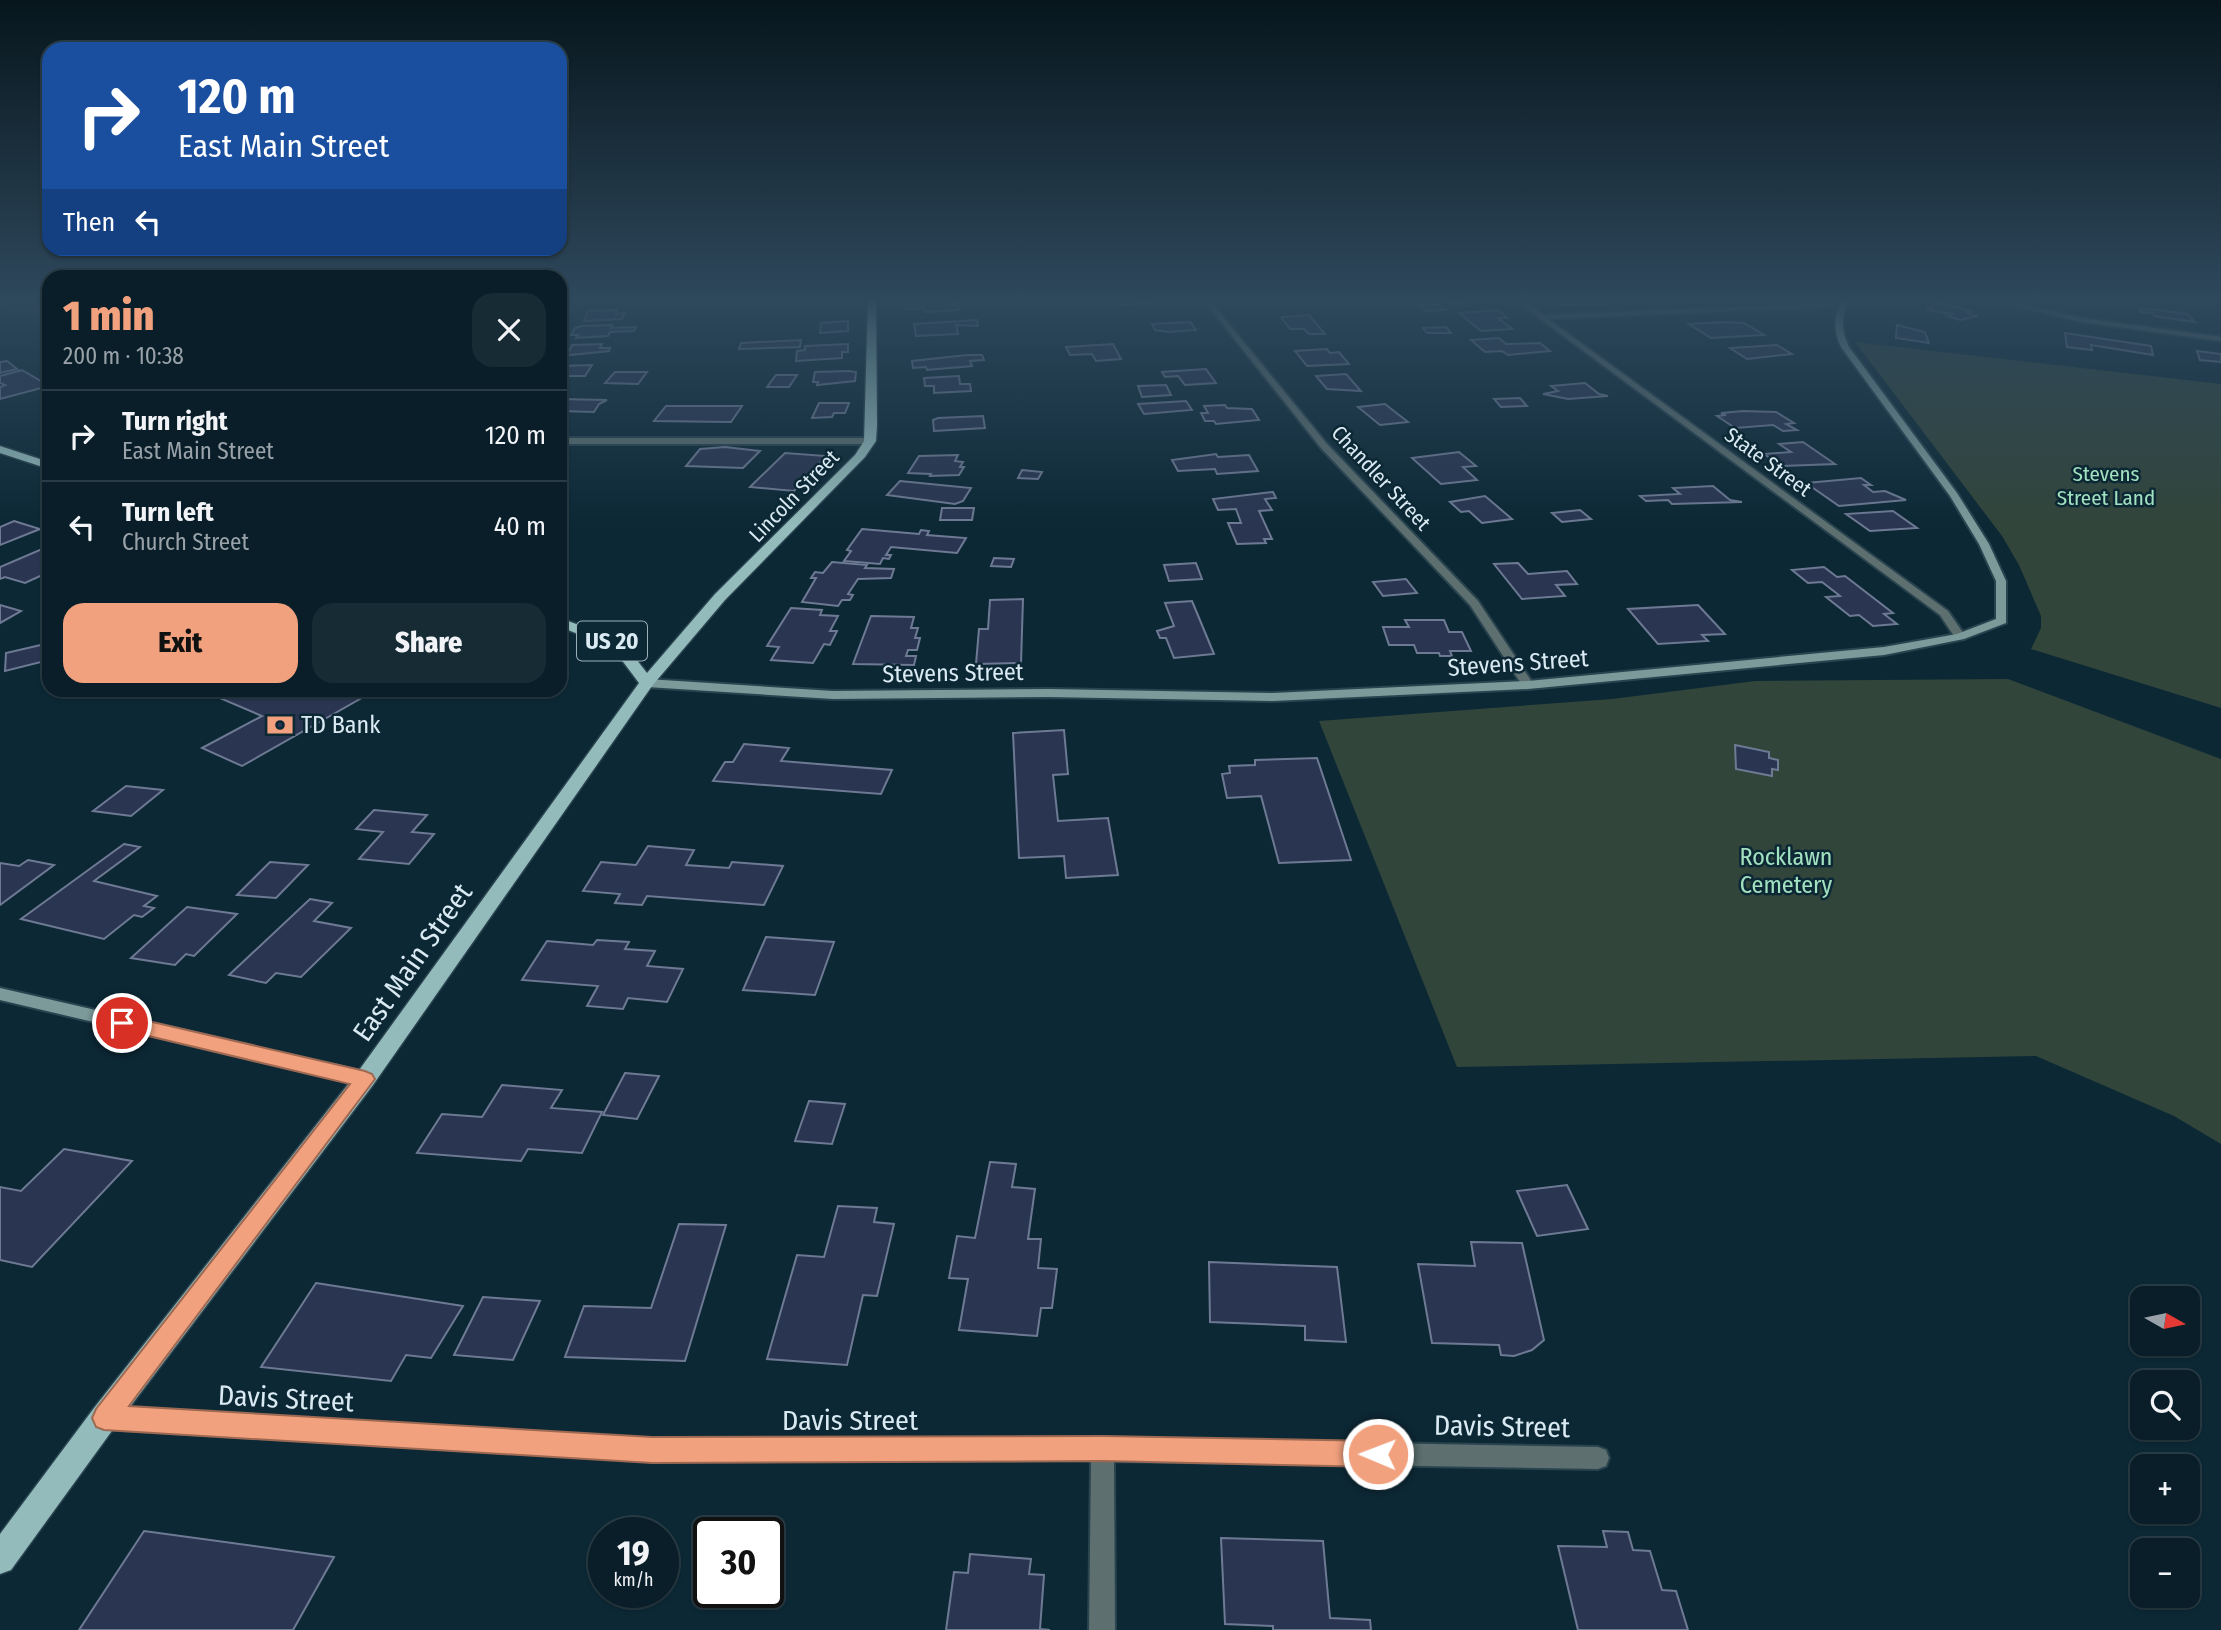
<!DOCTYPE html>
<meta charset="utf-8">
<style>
body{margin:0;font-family:"Fira Sans Condensed",sans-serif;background:#172b34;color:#f1f3f6;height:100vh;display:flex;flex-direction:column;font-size:26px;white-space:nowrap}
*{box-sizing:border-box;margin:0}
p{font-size:23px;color:#99a2a8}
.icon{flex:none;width:38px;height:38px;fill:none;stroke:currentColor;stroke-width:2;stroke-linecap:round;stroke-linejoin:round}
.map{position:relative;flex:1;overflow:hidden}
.details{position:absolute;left:42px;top:270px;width:525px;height:427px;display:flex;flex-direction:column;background:#091e28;border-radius:21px;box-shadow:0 2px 5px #0004,0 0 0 2px #293c45}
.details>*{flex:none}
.hud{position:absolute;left:42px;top:42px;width:525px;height:214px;border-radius:21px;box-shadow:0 2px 5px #0004,0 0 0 2px #293c45;background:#1a4fa0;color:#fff;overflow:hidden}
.needle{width:46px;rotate:99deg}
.buttons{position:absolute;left:2130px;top:1286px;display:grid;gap:14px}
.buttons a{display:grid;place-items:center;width:70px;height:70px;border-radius:14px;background:#091e28;box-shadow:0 2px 5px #0004,0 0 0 2px #293c45;font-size:35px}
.speed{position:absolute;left:588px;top:1517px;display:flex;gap:14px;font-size:35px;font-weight:700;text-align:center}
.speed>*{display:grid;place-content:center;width:91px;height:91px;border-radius:50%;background:#091e28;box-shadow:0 2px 5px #0004,0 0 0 2px #293c45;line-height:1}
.speed small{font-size:18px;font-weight:400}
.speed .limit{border:4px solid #111;border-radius:10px;background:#fff;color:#111}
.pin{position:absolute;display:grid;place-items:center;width:60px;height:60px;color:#fff;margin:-30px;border:4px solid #fff;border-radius:50%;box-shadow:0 2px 7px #0007}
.me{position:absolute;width:77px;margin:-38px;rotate:271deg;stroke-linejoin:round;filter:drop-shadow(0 0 5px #0008)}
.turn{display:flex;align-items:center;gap:24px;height:147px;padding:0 21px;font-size:32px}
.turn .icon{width:91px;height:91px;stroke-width:2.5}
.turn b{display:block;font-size:49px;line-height:60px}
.then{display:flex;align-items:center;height:66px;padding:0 21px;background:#0003;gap:14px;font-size:26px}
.round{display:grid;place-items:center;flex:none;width:74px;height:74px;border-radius:21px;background:#172b34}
.summary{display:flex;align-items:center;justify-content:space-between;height:119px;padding:0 21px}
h1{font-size:42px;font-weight:800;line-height:52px;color:#f2a17e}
.primary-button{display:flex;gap:14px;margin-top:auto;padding:14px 21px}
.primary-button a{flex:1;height:80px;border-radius:21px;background:#f2a17e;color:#111;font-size:28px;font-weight:800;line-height:80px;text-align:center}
.primary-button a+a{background:#172b34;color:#f1f3f6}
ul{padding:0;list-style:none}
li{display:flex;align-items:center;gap:21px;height:91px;padding:0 21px;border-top:2px solid #293c45}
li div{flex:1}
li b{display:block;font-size:26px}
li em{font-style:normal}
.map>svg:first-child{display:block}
.green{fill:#32453b}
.building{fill:#2a3651;stroke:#6e7a93;stroke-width:2}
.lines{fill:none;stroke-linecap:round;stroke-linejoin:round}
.street-casing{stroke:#29434f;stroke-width:4}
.secondary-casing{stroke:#29434f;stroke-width:4}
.primary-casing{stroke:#29434f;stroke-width:3}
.street{fill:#5d6f6f;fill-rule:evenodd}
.secondary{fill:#7c9a9a;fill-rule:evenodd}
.primary{fill:#94bbbb;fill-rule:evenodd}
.route{fill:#f2a17e;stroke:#9d6952;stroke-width:2}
.labels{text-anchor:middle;stroke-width:5;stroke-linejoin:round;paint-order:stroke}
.far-street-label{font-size:21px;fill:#daeaf2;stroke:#0c2835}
.far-park-label{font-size:21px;fill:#a2e1c0;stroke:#0c2835}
.shield{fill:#0c2835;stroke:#9cb0b9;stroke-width:2}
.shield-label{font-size:23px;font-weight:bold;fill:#daeaf2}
.street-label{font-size:24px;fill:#daeaf2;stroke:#0c2835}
.poi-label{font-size:24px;fill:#daeaf2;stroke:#0c2835;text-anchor:start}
.park-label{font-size:24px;fill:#a2e1c0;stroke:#0c2835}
.near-street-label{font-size:28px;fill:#daeaf2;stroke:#0c2835}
</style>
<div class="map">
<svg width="2221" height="1630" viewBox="0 0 2221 1630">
<rect width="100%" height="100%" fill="#0c2835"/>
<!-- green -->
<g class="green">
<path d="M0 297H49V315L0 310Z"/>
<path d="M1855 342 2221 384V708L2031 649 2041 628V616L2019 565 2002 536Z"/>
<path d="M2008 679 2221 759V1144L2174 1116 2036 1056 1457 1067 1319 721 1612 699 1755 681Z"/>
</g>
<!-- building -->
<g class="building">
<path d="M590 297H647L594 302 597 297Z"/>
<path d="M1102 297H1146L1151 303 1120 305 1117 299 1104 300Z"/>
<path d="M1441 297H1475L1481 302 1450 304 1435 298Z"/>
<path d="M1548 297H1593L1604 304 1559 305Z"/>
<path d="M1634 297H1687L1692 300 1642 302Z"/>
<path d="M961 299 962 303 947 304 959 306V310L925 312V308L906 309V302Z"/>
<path d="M1939 303 1961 308 1972 312 1967 313 1978 316 1960 320 1947 316 1953 314 1928 310 1933 308 1928 306Z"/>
<path d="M1438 304 1446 310 1426 311 1419 305Z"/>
<path d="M2140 308 2188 314 2195 322 2154 316 2153 313 2140 312Z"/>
<path d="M617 310 616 314 625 313 622 319 584 321 588 311Z"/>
<path d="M1498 310 1507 318H1498L1512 329 1481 331 1459 313Z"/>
<path d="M1309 315 1325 334H1309L1304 329H1290L1281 317Z"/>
<path d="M977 320 978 326 956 325 958 334 916 336 914 324Z"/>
<path d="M848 321V331L820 333 821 323Z"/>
<path d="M1190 322 1196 330 1168 332 1155 330 1152 324Z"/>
<path d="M1726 322 1744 323 1764 335 1711 338 1689 324Z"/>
<path d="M612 325 611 328 636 327 634 331 610 332 608 336 576 338 578 335H571L575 328 582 326Z"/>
<path d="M1897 325 1925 332 1929 343 1896 338Z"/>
<path d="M1446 327 1451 333H1427L1423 328Z"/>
<path d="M2065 333 2151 346 2153 355 2091 345 2092 350 2067 347Z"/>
<path d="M1499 338 1506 344 1540 343 1550 351 1508 355 1502 351 1485 352 1471 340Z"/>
<path d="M801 340 800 347 739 349 741 343Z"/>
<path d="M602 344 600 348H610L609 351 561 356 568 353 572 345Z"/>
<path d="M848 344V352H842V358L796 361 797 351 805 350V346Z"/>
<path d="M1113 344 1121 359 1096 361 1092 354 1070 355 1066 347Z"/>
<path d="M1777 345 1792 354 1747 359 1730 348Z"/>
<path d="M1327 349 1330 353 1339 352 1349 364 1307 366 1295 351Z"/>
<path d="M2197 351 2221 354V362L2200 360Z"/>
<path d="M967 355H982L984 360 970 361 972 366 927 370 926 367 913 368 912 361Z"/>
<path d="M7 361 17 369 0 373V362Z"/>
<path d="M592 365 585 376H560L561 366Z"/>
<path d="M1206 369 1216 383 1185 385 1178 376 1165 377 1162 372Z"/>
<path d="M22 370 49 386 0 399V387L5 385 0 383V376Z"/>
<path d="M849 371 856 372 855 381 817 385 818 382H813L815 372Z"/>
<path d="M615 372H647L638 384 605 383Z"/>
<path d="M1346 374 1361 391 1327 389 1316 376Z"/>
<path d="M776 375H797L789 387H767Z"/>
<path d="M959 376 960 384H970L971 391 934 393V386H925L924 378Z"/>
<path d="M1585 383 1599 394 1608 396 1568 399 1543 394 1558 391 1551 386Z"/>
<path d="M1166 385 1171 395 1142 397 1138 386Z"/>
<path d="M1520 398 1527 406 1501 407 1494 399Z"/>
<path d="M560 399 607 400 599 404 594 412 560 411Z"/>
<path d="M1186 401 1192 410 1144 414 1138 404Z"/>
<path d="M819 403H849L845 413H834L832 417 812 418Z"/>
<path d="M1385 404 1408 422 1380 425 1358 407Z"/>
<path d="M1225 405 1227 408 1252 409 1259 420 1216 424 1214 421H1205L1201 413H1208L1204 406Z"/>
<path d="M666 406H742L731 422 654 421Z"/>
<path d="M1743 411 1776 412 1794 423 1786 424 1797 430 1783 431 1773 425 1735 428 1717 416 1726 415 1721 413Z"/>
<path d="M983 416 985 428 934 431 933 420 938 418Z"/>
<path d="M1803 442 1835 464 1782 466 1764 454 1791 452 1779 444Z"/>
<path d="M725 447 760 451 743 468 686 466 700 449Z"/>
<path d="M1459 452 1476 466 1463 467 1477 480 1441 484 1412 458Z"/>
<path d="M785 453 826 456 794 491 750 487Z"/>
<path d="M1216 454 1218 457 1249 455 1258 471 1217 474 1215 469 1178 471 1172 460Z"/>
<path d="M958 455 955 461 963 462 960 467H964L959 475 930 476 931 474 908 473 919 456Z"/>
<path d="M1022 470 1042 472 1038 479 1018 478Z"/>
<path d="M1861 478 1871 485H1864L1873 492 1885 491 1906 500 1839 506 1806 483Z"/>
<path d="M900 481 971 488 963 501 955 504 887 495Z"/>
<path d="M1713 486 1730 500 1742 502 1672 504 1668 500 1646 501 1640 496 1680 494 1673 488Z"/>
<path d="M1273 492 1276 498 1265 499 1272 510 1259 511 1272 539H1264L1266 543 1237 544 1228 523H1241L1236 509 1218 510 1213 499Z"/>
<path d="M1485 496 1512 519 1482 523 1469 511 1461 512 1450 502Z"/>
<path d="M942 508H974L972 520H940Z"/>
<path d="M1580 510 1591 519 1562 522 1552 513Z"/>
<path d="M1893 511 1917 528 1870 531 1846 514Z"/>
<path d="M14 521 40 529 0 545V527Z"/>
<path d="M862 529 919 534 921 530 929 531 927 535 966 538 957 553 891 547 886 555H891L889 559 883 558 880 564 844 561 851 551 847 550Z"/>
<path d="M49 546V572L25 583 5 577 0 579V567Z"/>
<path d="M994 558 1014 559 1011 567 991 566Z"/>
<path d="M832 562 867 565 865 568 894 569 891 578 858 579 848 594 853 595 850 600H842L838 606 802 602 816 578H811L815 572 823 573Z"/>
<path d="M1196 563 1202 579 1169 581 1164 565Z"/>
<path d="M1518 563 1528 574 1567 571 1577 584 1556 585 1565 596 1522 599 1494 564Z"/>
<path d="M1824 567 1837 577 1845 576 1893 613 1884 614 1897 624 1873 626 1859 615 1850 616 1826 597 1840 596 1822 582 1808 583 1792 570Z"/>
<path d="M1406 579 1417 593 1383 596 1373 582Z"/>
<path d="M1023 599 1021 663 976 664 979 629H988L990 600Z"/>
<path d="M1192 601 1214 654 1174 658 1166 638H1160L1157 631 1174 626 1165 603Z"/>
<path d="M0 605 21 611 0 623Z"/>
<path d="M1698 605 1725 634 1702 635 1708 641 1658 644 1628 609Z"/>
<path d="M791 608 822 610 820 615 838 616 830 631H837L830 645 824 644 813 663 771 660 779 647 767 646Z"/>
<path d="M871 616 914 617 911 628H918L915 638H920L917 650H908L906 656H916L914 665 853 664Z"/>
<path d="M1405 620H1444L1449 632H1462L1471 651H1450L1452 656H1440L1439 653H1417L1414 645H1389L1383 627H1409Z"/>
<path d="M45 644V661L5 671 6 653Z"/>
<path d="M240 690H371L374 691 242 766 202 748 262 716 222 699Z"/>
<path d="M1064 730 1068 774 1053 775 1058 821 1108 818 1118 875 1066 878 1064 856 1019 858 1013 733Z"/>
<path d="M744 744 789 748 781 761 892 770 881 794 713 781 725 762H733Z"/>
<path d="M1735 745 1769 752V758L1778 760V770L1772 769V776L1736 769Z"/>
<path d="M1317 758 1351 860 1279 863 1261 796 1227 798 1222 774 1230 773 1229 766 1255 765V760Z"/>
<path d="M126 786 163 790 131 816 93 811Z"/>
<path d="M374 810 427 815 412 832 434 834 409 864 359 859 383 832 356 829Z"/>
<path d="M124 844 140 847 94 881 157 896 144 906 154 908 142 917 134 915 104 939 21 919Z"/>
<path d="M648 846 694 850 686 865 729 868 732 862 783 866 764 905 647 896 642 905 615 903 620 894 583 891 601 862 636 865Z"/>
<path d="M28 860 54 865 0 905V863L19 866Z"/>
<path d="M270 862 308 865 276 898 237 895Z"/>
<path d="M310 899 332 903 314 921 351 928 301 977 276 973 266 983 229 975Z"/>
<path d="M187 907 237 914 194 956 186 954 175 965 131 958Z"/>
<path d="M766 937 834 942 815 995 743 990Z"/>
<path d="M597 940 629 942 625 949 655 951 647 966 683 969 667 1002 628 998 623 1009 587 1006 598 986 522 980 547 941 593 945Z"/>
<path d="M625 1073 659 1076 637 1119 603 1115Z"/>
<path d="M502 1085 562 1090 551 1108 602 1112 582 1153 528 1149 521 1161 417 1153 442 1114 482 1117Z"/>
<path d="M809 1101 845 1104 832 1144 795 1141Z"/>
<path d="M64 1149 132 1161 32 1267 0 1260V1187L21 1191Z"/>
<path d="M990 1162 1016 1164 1012 1187 1035 1189 1028 1239H1041L1038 1268 1057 1269 1052 1308H1041L1037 1336 959 1330 968 1279 949 1278 957 1236 975 1238Z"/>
<path d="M1567 1185 1588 1229 1537 1236 1517 1191Z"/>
<path d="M838 1206 877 1208 874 1222 894 1224 877 1296 863 1295 847 1365 767 1359 797 1255 824 1257Z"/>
<path d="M679 1224 726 1225 685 1361 565 1357 584 1306 651 1308Z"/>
<path d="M1471 1242 1522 1243 1544 1340 1532 1350 1514 1356 1501 1355 1499 1345 1432 1343 1418 1264 1475 1266Z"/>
<path d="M1209 1262 1337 1267 1346 1342 1305 1340V1326L1210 1322Z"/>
<path d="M316 1283 463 1306 431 1358 406 1355 391 1381 261 1367Z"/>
<path d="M483 1297 540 1301 513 1360 454 1355Z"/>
<path d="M144 1531 334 1557 293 1630H79Z"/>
<path d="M1603 1531 1628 1532 1633 1550 1650 1551 1662 1590 1676 1591 1688 1630H1578L1558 1546 1607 1547Z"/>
<path d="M1221 1538 1323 1541 1330 1618 1370 1620 1371 1630H1273V1626L1225 1624Z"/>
<path d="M970 1554 1031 1559 1029 1574 1044 1575 1040 1629 1050 1630H946L954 1572 968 1573Z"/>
</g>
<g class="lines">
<!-- street casing -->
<g class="street-casing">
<g id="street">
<path d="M1201 297H1207L1327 444 1478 601 1534 685 1532 688H1524L1470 605 1321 448Z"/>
<path d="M1511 297H1518L1543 315 1845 303 1843 306 1548 319 1948 611 1966 637 1964 639H1956L1940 615Z"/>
<path d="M1979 297H1989L2081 318 2221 337V341L2081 322Z"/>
<path d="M560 438H870L874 441 870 444H560Z"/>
<path d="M104 1407 652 1439 1103 1438 1598 1447 1606 1450 1609 1458 1606 1466 1598 1469 1114 1461 1115 1630H1089L1091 1460 652 1461 104 1429 96 1426 93 1418 96 1410Z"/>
</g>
</g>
<!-- secondary casing -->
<g class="secondary-casing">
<g id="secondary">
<path d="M1854 297H1862L1846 305C1841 321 1842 332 1849 347L1957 493 1989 544 2006 581V623L1964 639 1884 655 1528 689 1273 701 1048 697 833 699 647 687 641 683 647 679 833 691 1048 689 1273 693 1528 681 1884 647 1957 634 1996 619V581L1979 544 1950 496 1841 347C1834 331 1833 319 1841 303Z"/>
<path d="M0 988 365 1072 371 1074 374 1079 371 1084 365 1086 0 1000Z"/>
</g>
</g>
<!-- primary casing -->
<g class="primary-casing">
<g id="primary">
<path d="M868 297H876L877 425 876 441 865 457 725 600 652 686 373 1085 114 1428 11 1570 0 1574V1534L94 1408 357 1073 639 683 612 647 560 627V618L622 641 647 673 715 594 855 455 864 441Z"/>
<path d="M0 446 49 462V469L0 453Z"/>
</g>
</g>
<!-- street -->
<use href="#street" class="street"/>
<!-- secondary -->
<use href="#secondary" class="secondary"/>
<!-- primary -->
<use href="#primary" class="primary"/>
</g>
<!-- sky -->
<linearGradient id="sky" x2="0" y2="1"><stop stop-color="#07161d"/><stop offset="0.57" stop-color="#2e485c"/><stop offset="1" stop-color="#2e485c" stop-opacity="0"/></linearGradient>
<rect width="2221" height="525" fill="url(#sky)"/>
<!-- route -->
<path class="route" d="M122 1015 365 1071 372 1074 375 1079 129 1406 652 1437 1103 1436 1378 1441 1387 1445 1391 1454 1387 1463 1378 1467 1103 1461 652 1463 104 1430 96 1427 92 1418 96 1409 350 1084 115 1028 112 1023 115 1017Z"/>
<!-- icons -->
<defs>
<g id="bank-bare" transform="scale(2.1)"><path d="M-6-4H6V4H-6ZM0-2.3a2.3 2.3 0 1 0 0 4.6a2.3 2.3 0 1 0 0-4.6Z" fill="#f2a17e" stroke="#0c2835" stroke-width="2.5" paint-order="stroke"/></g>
</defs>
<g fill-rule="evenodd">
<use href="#bank-bare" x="280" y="725"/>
</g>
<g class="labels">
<!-- far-street labels -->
<g class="far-street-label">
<text transform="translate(1768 462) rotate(36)" y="7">State Street</text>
<text transform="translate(1381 478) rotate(47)" y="7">Chandler Street</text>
<text transform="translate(794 496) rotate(-46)" y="7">Lincoln Street</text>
</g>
<!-- far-park labels -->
<g class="far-park-label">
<text x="2106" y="481">Stevens<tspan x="2106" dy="24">Street Land</tspan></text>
</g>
<!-- shield labels -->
<rect class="shield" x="577" y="621.5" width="70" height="39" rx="5"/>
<g class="shield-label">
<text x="612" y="649">US 20</text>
</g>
<!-- street labels -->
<g class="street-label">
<text transform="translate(1518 663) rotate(-4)" y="8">Stevens Street</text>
<text transform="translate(953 673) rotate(-1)" y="8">Stevens Street</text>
</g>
<!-- poi labels -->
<g class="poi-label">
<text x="301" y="733">TD Bank</text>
</g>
<!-- park labels -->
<g class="park-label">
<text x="1786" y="865">Rocklawn<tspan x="1786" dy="28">Cemetery</tspan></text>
</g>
<!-- near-street labels -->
<g class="near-street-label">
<text transform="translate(412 962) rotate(-55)" y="10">East Main Street</text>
<text transform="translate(286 1398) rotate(3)" y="10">Davis Street</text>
<text x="850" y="1430">Davis Street</text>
<text transform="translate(1502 1426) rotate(1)" y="10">Davis Street</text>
</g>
</g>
</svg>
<div class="buttons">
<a><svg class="needle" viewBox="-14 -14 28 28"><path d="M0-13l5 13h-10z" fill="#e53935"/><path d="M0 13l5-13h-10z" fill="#99a2a8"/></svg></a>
<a><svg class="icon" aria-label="search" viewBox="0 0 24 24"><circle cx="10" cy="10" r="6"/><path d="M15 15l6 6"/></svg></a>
<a>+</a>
<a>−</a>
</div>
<div class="speed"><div>19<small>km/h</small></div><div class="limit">30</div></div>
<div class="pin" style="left:122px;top:1023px;background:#d93025"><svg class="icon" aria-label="arrive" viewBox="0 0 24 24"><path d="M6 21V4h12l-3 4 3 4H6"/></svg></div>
<svg class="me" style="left:1378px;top:1454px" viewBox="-20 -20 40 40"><circle r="17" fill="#f2a17e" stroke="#fff" stroke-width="3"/><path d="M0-11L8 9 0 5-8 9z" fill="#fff"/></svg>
<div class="hud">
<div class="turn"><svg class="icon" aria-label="right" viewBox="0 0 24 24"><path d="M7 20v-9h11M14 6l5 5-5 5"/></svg><div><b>120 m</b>East Main Street</div></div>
<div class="then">Then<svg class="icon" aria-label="left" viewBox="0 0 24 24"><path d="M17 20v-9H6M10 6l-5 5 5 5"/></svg></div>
</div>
<section class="details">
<div class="summary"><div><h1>1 min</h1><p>200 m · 10:38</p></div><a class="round"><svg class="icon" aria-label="close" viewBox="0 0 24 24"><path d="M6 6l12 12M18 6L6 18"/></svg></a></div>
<ul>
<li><svg class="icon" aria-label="right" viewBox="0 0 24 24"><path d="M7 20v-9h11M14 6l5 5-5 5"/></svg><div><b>Turn right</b><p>East Main Street</p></div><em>120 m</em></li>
<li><svg class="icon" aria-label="left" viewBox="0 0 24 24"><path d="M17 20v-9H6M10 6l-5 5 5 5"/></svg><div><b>Turn left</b><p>Church Street</p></div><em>40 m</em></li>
</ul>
<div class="primary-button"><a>Exit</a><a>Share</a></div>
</section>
</div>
